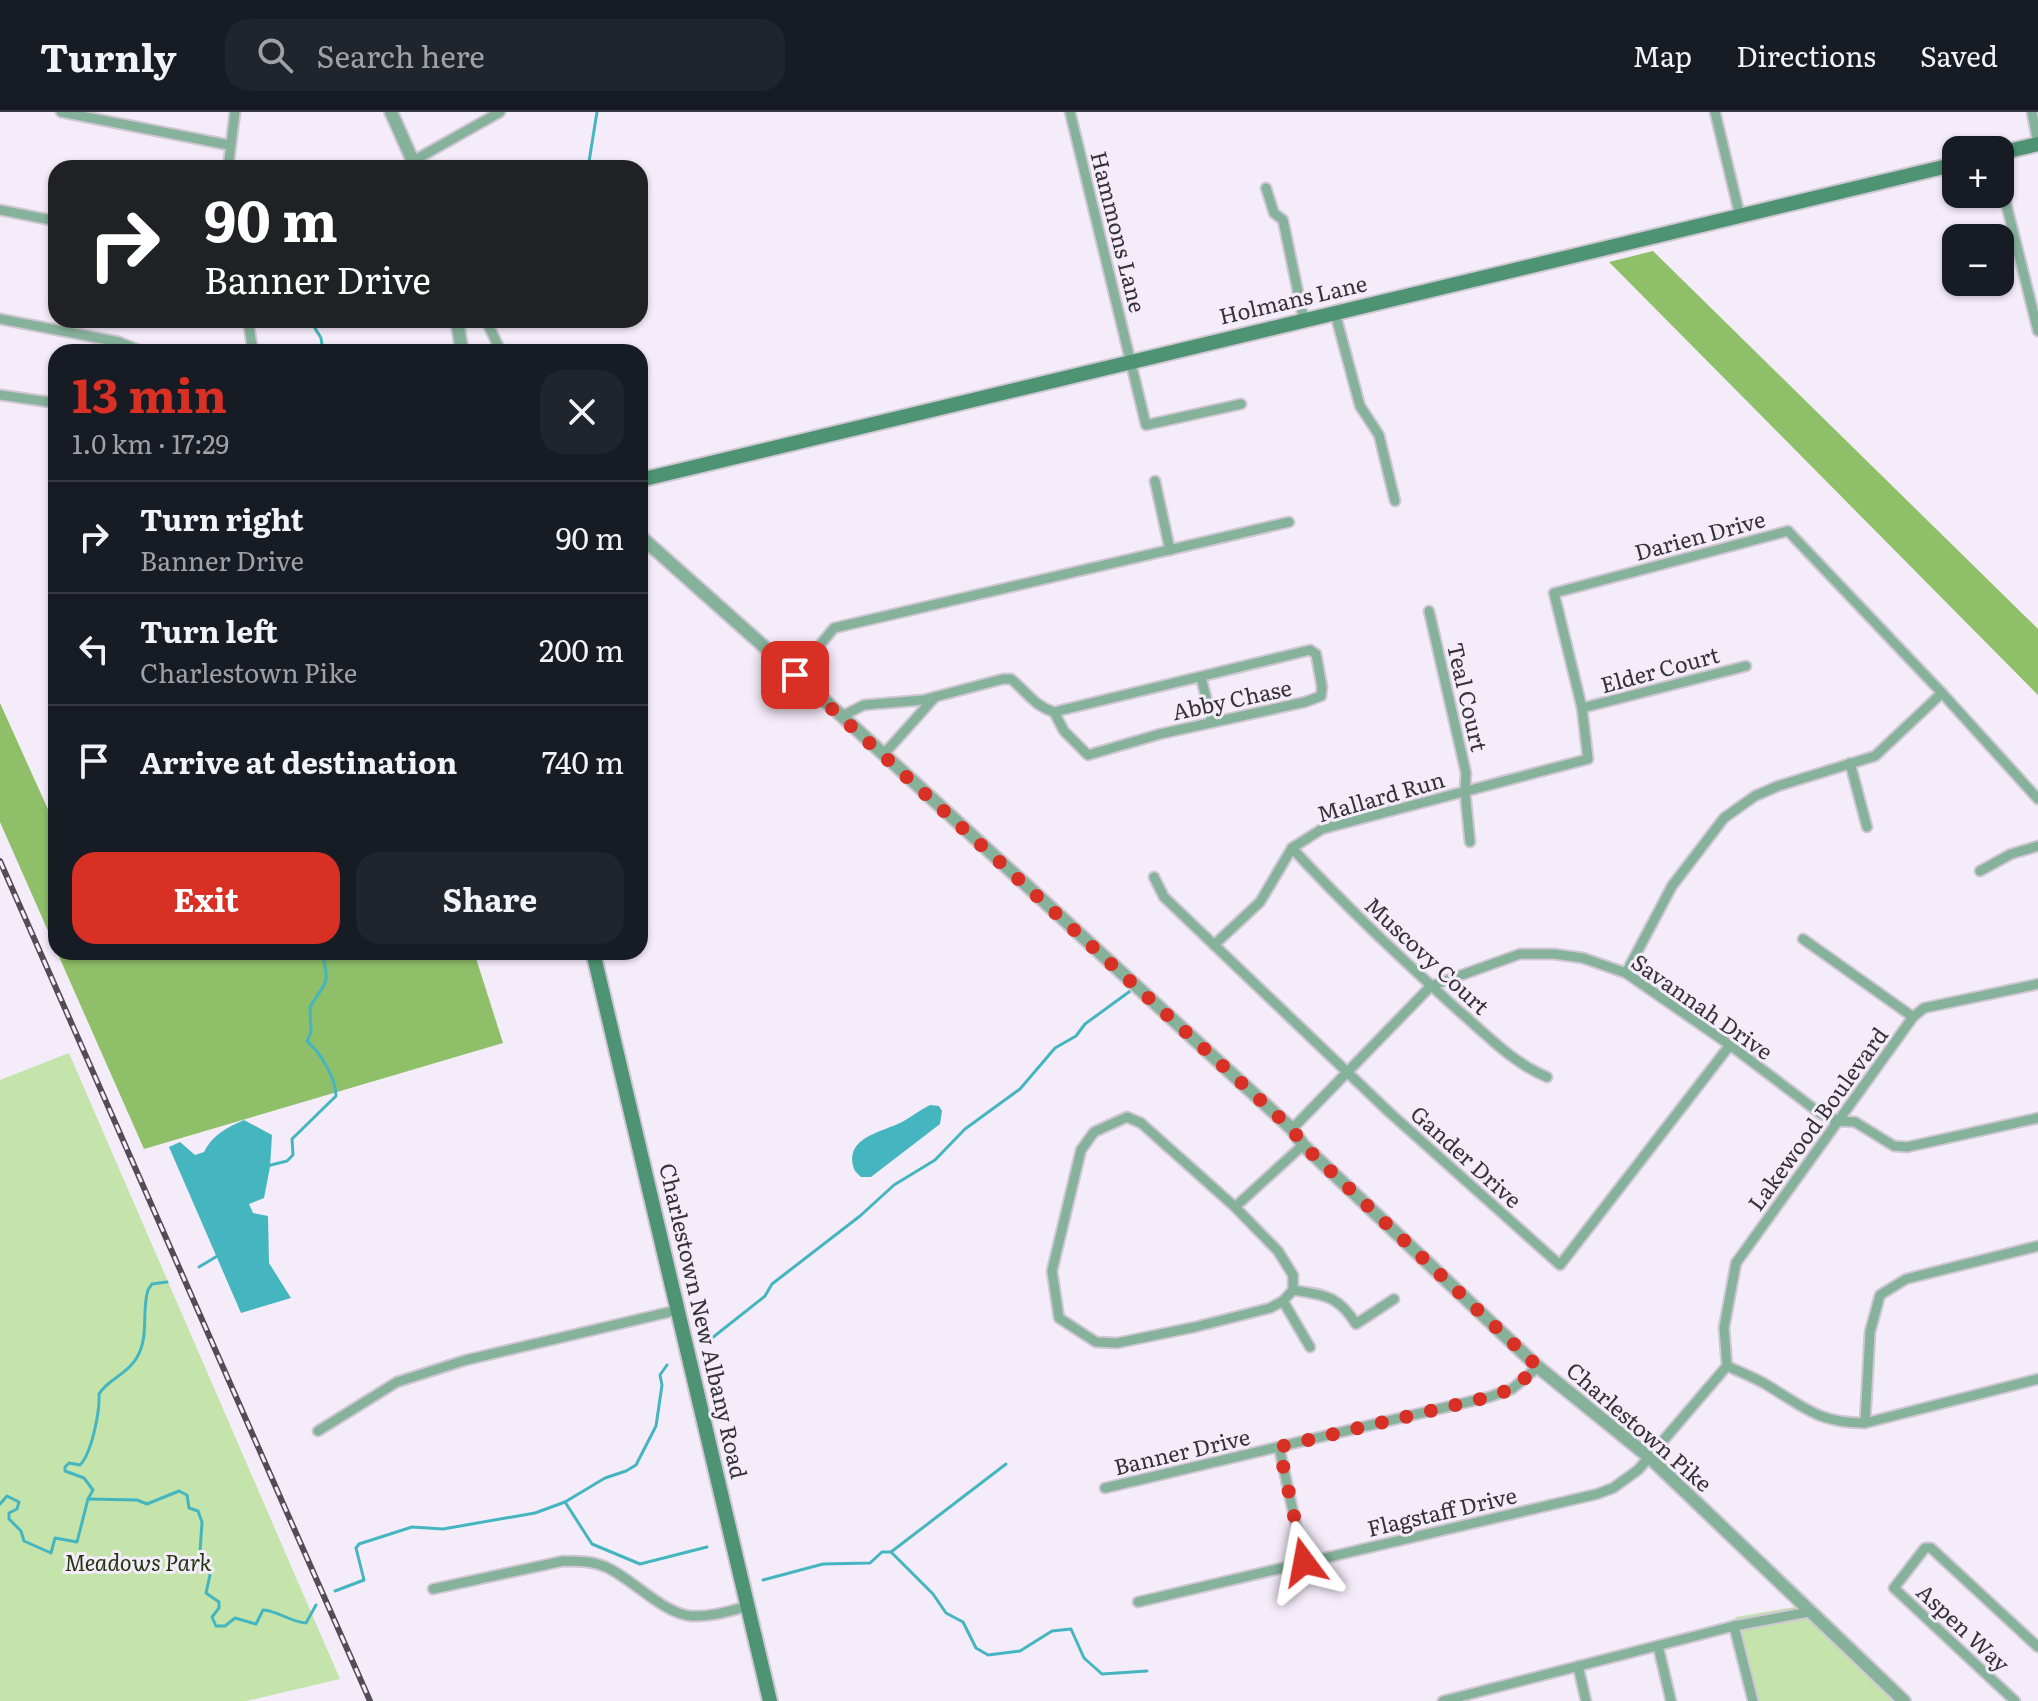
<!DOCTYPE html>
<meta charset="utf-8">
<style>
body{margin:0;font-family:Literata,serif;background:#20242c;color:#f1f3f6;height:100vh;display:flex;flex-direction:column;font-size:30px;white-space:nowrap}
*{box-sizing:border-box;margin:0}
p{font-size:26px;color:#9ea1a6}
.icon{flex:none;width:44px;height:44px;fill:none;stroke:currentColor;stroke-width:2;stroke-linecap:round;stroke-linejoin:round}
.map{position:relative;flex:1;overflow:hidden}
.sheet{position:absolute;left:48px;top:232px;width:600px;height:616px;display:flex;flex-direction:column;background:#171b24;border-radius:24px;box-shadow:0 2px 6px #0004}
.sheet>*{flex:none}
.banner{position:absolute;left:48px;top:48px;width:600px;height:168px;border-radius:24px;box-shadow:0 2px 6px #0004;background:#202124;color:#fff;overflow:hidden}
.fabs{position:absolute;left:1942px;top:24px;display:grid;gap:16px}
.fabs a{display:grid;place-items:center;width:72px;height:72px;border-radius:16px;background:#171b24;box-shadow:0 2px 6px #0004;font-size:40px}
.pin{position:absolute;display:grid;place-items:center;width:68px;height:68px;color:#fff;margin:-34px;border-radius:16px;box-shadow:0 4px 12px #0006}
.me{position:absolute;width:88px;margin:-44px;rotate:347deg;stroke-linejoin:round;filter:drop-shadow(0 0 6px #0008)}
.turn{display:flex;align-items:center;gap:28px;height:168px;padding:0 24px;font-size:36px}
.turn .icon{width:104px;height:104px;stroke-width:2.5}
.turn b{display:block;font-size:56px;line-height:68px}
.round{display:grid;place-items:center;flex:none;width:84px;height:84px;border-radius:24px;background:#20242c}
.summary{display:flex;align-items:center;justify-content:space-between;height:136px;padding:0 24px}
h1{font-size:48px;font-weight:700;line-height:60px;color:#d93025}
.primary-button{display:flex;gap:16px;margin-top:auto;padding:16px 24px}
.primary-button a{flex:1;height:92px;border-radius:24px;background:#d93025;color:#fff;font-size:32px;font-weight:700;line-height:92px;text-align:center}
.primary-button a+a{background:#20242c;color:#f1f3f6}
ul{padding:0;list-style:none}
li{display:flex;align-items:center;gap:24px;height:112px;padding:0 24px;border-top:2px solid #363941}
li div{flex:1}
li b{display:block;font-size:30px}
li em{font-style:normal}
header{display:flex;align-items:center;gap:48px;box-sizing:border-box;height:112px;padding:0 40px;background:#171b24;border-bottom:2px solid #363941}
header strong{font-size:38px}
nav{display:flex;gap:44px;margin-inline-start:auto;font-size:28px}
.search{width:560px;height:72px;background:#20242c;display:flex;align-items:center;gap:20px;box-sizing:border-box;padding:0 28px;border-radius:24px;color:#9ea1a6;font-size:30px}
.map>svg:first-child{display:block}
.green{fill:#c4e4ac}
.forest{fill:#8fbf68}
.water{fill:#45b5c0}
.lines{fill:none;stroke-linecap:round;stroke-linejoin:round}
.stream{stroke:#45b5c0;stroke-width:3}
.minor-casing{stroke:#cfc7d3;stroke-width:13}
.tertiary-casing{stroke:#cfc7d3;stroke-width:16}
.secondary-casing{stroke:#cfc7d3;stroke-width:18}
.minor{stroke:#86b29c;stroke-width:9}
.tertiary{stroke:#86b29c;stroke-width:12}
.secondary{stroke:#4e9373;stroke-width:14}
.rail-casing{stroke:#524d54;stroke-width:6}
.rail{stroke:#f5ecfa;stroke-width:3;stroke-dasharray:9;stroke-linecap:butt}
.route{stroke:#d93025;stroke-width:14;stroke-dasharray:0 25.2}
.labels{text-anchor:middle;stroke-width:6;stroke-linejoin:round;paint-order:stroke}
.street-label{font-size:22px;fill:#363238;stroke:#f5ecfa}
.park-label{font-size:22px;font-style:italic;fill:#233612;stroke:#f5ecfa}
</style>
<header>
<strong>Turnly</strong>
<div class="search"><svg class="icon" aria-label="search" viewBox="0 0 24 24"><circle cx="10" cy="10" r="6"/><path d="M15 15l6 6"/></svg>Search here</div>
<nav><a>Map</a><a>Directions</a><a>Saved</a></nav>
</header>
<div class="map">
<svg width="2038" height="1589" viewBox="0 0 2038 1589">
<rect width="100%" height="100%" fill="#f5ecfa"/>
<!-- green -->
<g class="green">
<path d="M69 941 340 1567 246 1589H0V968Z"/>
<path d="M1795 1495 1895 1589H1757L1735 1505Z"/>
</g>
<!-- forest -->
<g class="forest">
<path d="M1653 139 2038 517V583L1609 150Z"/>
<path d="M0 591 51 704H56V837L0 710Z"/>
<path d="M57 840H474L503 931 144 1037Z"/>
</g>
<!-- water -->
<g class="water">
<path d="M930 993 939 994 942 999 940 1012 871 1065H861L855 1059C842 1026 880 1021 902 1010 911 1005 920 998 930 993Z"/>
<path d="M244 1008 272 1023 270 1055 264 1086 249 1092 253 1101 268 1104 269 1151 291 1186 241 1201 169 1035 180 1030 195 1043 204 1040C212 1023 228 1015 244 1008Z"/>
</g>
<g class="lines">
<!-- stream -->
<g class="stream">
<path d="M588 56 597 0"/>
<path d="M310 208 321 226 323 240"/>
<path d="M267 1054 287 1049 293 1043 292 1027 336 984C336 966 320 940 307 929L311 920 310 895C327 867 330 874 322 840"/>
<path d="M199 1155 219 1143"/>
<path d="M712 1226 765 1184 772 1172 860 1104 894 1073 935 1048 965 1017 1020 977 1055 936 1076 924 1085 912 1133 877"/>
<path d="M88 1387 137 1388 147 1392 179 1379 187 1383 189 1396 198 1399 202 1410 200 1440 210 1463 206 1481 219 1490V1496L212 1505 216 1514H225L235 1506 256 1512 263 1498C279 1499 290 1510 306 1511L316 1493"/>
<path d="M565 1390 592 1432 640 1452 707 1435"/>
<path d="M0 1392 7 1384 19 1390 17 1397 9 1401V1407L21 1419 24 1429 51 1441 55 1426 77 1430 88 1387 93 1378 84 1366 65 1359V1355L69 1351 80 1353C92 1341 100 1298 99 1282 107 1268 126 1263 136 1247 150 1225 141 1201 148 1178L152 1172 167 1170"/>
<path d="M891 1440 933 1482 946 1501 963 1510 976 1536 988 1543 1020 1539 1052 1519 1071 1517 1084 1546 1102 1562 1147 1559"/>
<path d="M763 1468 823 1452 870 1451 882 1440H891L1006 1352"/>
<path d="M335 1479 364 1468 356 1436 359 1432 412 1415 443 1417 535 1401 565 1390 605 1366 626 1359 636 1353 656 1314 662 1273 660 1263 667 1253"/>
</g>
<!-- minor casing -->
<g class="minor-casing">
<g id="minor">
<path d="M61 0 229 33"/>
<path d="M1070 0 1146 313 1241 292"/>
<path d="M1715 0 1740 104"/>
<path d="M2032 0 2038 32"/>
<path d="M413 49 500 0"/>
<path d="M228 56 235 0"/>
<path d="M2000 67 2038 219"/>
<path d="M1266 76 1274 101 1283 108 1304 209"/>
<path d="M0 98 56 109"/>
<path d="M1335 201 1360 294 1379 323 1395 389"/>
<path d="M0 207 119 230 143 240"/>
<path d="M248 208 253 240"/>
<path d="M486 208 501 240"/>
<path d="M0 283 56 291"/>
<path d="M1155 369 1170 438"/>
<path d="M1429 499 1466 661 1465 680 1470 730"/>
<path d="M795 563 834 516 1289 410"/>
<path d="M1201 565 1212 610"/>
<path d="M1582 596 1746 554"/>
<path d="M842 604 864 593 923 588 1003 567H1011C1027 580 1033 593 1054 600L1310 538 1316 542 1322 575 1321 584 1305 590 1160 622 1088 643 1064 619 1054 600"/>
<path d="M884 642 935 585"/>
<path d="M1850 651 1867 715"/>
<path d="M1292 736C1345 794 1402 847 1459 899 1487 923 1513 951 1547 965"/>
<path d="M1980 759 2011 742 2038 734"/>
<path d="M1154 765 1164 785 1389 1000 1560 1153 1730 933"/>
<path d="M1803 827 1913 905"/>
<path d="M1214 833 1260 790 1292 736 1322 717 1588 647 1582 596 1554 481 1788 419 1942 581 2038 687"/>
<path d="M1626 861 1672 774 1724 706 1755 684 1778 674 1875 644 1942 581"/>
<path d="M1292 1017 1431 874 1520 842H1554L1583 846 1626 861 1730 933 1821 1002 1839 1009 1855 1010 1894 1034 1907 1035 2038 1006"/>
<path d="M1235 1095 1278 1139 1293 1163V1178L1283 1189 1270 1196 1195 1215 1117 1231 1096 1230 1059 1206 1052 1159 1081 1038 1094 1020 1127 1005 1141 1011 1235 1095 1303 1033"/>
<path d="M1293 1178C1324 1183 1338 1183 1356 1212L1394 1187"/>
<path d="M1283 1189 1310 1235"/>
<path d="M1727 1254C1740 1260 1755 1266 1767 1273 1805 1296 1819 1311 1865 1311L2038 1267"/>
<path d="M1865 1311 1870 1220 1880 1183 1906 1167 2038 1134"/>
<path d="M318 1319 397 1270 466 1248 678 1198"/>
<path d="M1279 1335 1304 1450"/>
<path d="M1105 1376 1489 1285 1512 1277 1538 1255"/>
<path d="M433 1477 563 1449C578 1449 592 1449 606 1455 633 1467 663 1502 692 1504 711 1505 730 1499 748 1494"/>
<path d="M1138 1490 1597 1382 1613 1376 1638 1358 1727 1254 1724 1216 1736 1151 1913 905 1924 896 2038 872"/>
<path d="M1734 1514 1753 1589"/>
<path d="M1658 1534 1671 1589"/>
<path d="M1578 1554 1586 1589"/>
<path d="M1443 1589 1734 1514 1809 1500"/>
<path d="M2015 1589 1894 1476 1925 1436H1931L2038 1535"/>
</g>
</g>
<!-- tertiary casing -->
<g class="tertiary-casing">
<g id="tertiary">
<path d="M391 0 416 56"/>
<path d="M457 208 462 240"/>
<path d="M640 424 842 604 1292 1017 1303 1033 1538 1255 1649 1345 1904 1589"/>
</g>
</g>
<!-- secondary casing -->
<g class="secondary-casing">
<g id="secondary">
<path d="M2000 41 2038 32"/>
<path d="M640 368 1956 52"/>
<path d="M593 840 770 1589"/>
</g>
</g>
<!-- minor -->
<use href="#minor" class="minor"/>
<!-- tertiary -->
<use href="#tertiary" class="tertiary"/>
<!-- secondary -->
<use href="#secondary" class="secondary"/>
<!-- rail casing -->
<g class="rail-casing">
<path id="rail" d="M0 749 370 1589"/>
</g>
<!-- rail -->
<use href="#rail" class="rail"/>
</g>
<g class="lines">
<!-- route -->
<path class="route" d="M795 563 1292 1017 1303 1033 1538 1255 1512 1277 1489 1285 1279 1335 1304 1450"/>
</g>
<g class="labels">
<!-- street labels -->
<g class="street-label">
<text transform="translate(1118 120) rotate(76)" y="8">Hammons Lane</text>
<text transform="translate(1293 188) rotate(-13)" y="8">Holmans Lane</text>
<text transform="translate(1700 424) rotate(-15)" y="8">Darien Drive</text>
<text transform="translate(1660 558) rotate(-15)" y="8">Elder Court</text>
<text transform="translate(1467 585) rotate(77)" y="8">Teal Court</text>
<text transform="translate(1232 588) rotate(-12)" y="8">Abby Chase</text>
<text transform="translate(1381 685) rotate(-16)" y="8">Mallard Run</text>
<text transform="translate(1427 844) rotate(43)" y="8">Muscovy Court</text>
<text transform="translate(1702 895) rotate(35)" y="8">Savannah Drive</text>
<text transform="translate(1818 1007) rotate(-54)" y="8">Lakewood Boulevard</text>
<text transform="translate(1466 1045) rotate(42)" y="8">Gander Drive</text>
<text transform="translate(703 1209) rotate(77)" y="8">Charlestown New Albany Road</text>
<text transform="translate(1639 1315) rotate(41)" y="8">Charlestown Pike</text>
<text transform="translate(1182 1340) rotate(-13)" y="8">Banner Drive</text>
<text transform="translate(1442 1400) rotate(-13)" y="8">Flagstaff Drive</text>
<text transform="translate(1963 1516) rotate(43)" y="8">Aspen Way</text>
</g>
<!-- park labels -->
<g class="park-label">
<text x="138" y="1459">Meadows Park</text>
</g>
</g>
</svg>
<div class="fabs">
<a>+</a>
<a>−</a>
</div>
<div class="pin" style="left:795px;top:563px;background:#d93025"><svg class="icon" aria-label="arrive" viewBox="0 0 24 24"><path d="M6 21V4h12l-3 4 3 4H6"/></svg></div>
<svg class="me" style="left:1304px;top:1450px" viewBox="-20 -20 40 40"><path d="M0-17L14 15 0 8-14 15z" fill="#d93025" stroke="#fff" stroke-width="4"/></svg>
<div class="banner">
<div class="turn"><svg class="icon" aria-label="right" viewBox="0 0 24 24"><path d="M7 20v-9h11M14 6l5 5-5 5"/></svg><div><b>90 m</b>Banner Drive</div></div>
</div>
<section class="sheet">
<div class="summary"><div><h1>13 min</h1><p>1.0 km · 17:29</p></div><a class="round"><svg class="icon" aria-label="close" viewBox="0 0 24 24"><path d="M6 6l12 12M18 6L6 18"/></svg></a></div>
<ul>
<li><svg class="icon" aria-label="right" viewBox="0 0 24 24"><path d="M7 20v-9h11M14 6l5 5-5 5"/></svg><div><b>Turn right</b><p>Banner Drive</p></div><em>90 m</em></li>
<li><svg class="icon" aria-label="left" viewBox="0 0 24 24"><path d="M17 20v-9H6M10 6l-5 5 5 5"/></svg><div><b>Turn left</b><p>Charlestown Pike</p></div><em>200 m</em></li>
<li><svg class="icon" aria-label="arrive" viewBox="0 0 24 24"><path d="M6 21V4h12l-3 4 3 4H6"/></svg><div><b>Arrive at destination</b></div><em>740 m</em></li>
</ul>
<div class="primary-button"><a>Exit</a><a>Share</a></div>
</section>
</div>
